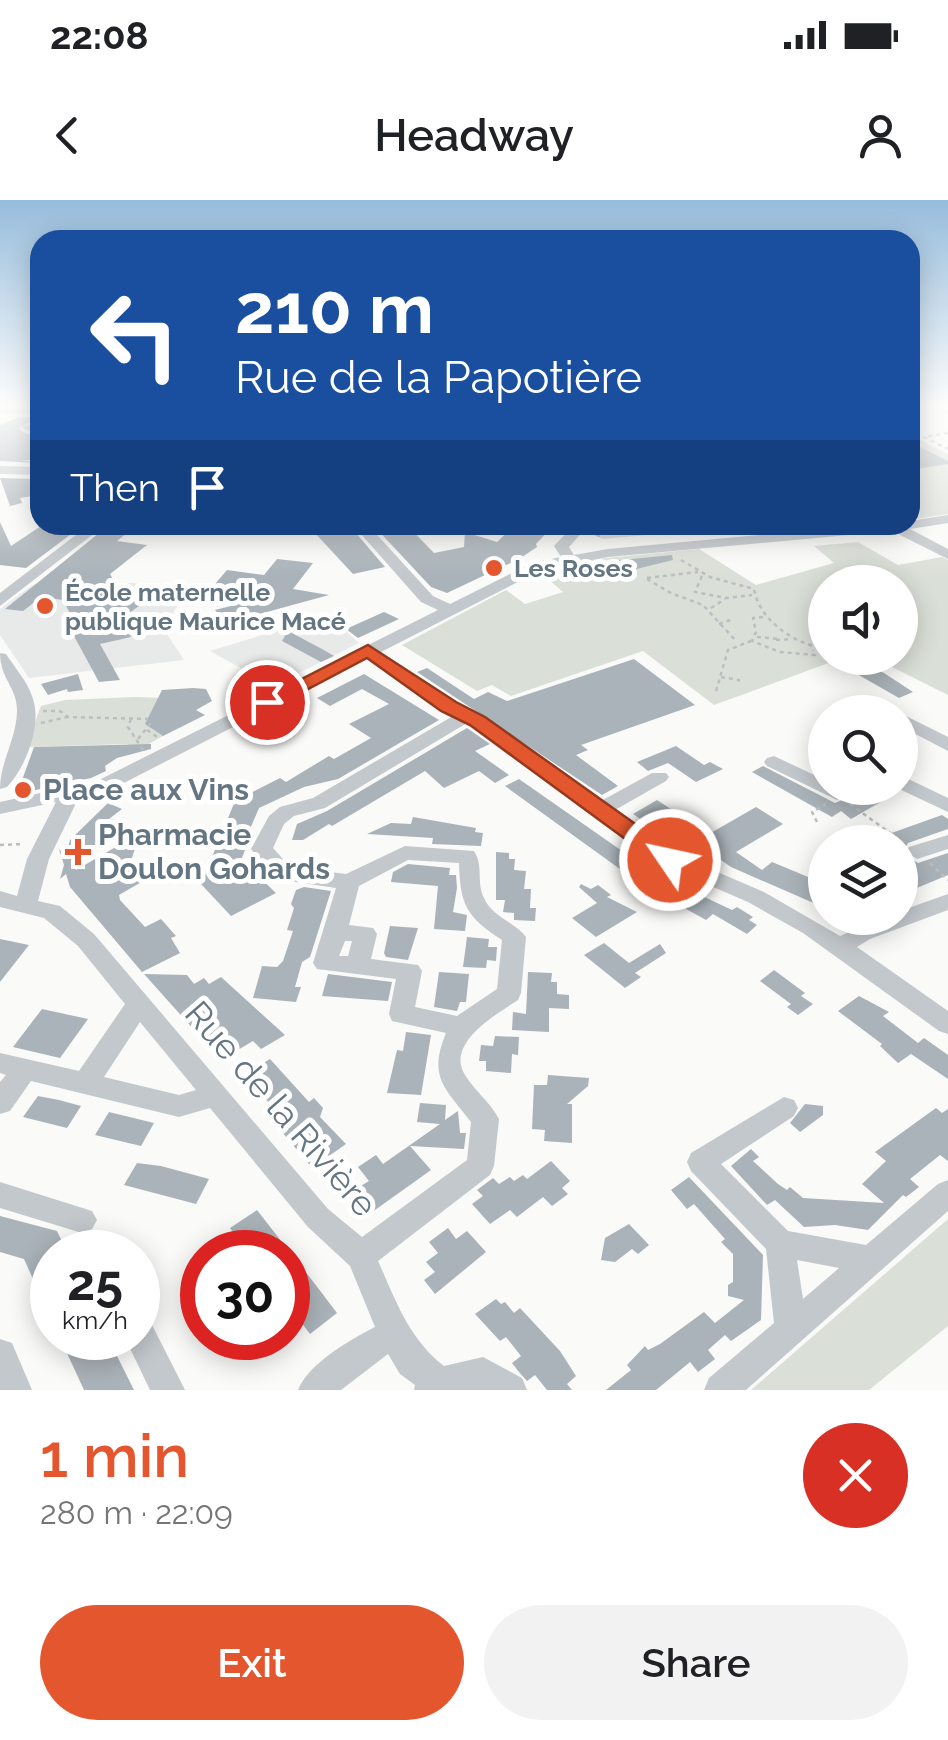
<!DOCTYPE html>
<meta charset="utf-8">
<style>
body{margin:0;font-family:Raleway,sans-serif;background:#f2f2f2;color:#202124;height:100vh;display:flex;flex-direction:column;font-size:38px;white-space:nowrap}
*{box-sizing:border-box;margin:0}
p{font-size:32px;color:#757577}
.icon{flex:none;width:55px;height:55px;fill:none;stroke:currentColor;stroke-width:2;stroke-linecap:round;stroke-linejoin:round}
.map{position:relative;height:1190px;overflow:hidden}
.sheet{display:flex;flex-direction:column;background:#fff;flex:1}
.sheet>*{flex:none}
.hud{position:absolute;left:30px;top:30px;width:890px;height:305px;border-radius:30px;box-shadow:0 5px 25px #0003;background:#1a4fa0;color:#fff;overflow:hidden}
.fabs{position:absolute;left:808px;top:365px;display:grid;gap:20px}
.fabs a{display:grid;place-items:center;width:110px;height:110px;border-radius:50%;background:#fff;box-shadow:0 5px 25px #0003;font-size:50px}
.speed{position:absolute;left:30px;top:1030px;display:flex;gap:20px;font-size:50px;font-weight:700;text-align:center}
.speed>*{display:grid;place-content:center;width:130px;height:130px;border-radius:50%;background:#fff;box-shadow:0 5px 25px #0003;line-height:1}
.speed small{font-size:25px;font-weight:400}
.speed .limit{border:15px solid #d22;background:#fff;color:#111}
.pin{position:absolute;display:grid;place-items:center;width:85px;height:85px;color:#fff;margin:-42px;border:5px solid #fff;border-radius:50%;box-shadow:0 2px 10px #0007}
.me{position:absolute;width:110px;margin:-55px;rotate:304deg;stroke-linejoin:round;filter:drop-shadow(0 0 8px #0008)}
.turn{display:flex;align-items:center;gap:35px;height:210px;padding:0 40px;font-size:45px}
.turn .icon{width:130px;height:130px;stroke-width:2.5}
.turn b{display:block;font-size:70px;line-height:85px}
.then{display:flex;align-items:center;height:95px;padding:0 40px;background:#0003;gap:20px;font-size:38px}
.round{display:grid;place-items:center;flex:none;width:105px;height:105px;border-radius:52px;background:#f2f2f2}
.headline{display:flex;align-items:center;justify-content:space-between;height:170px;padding:0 40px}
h1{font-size:60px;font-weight:600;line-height:75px;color:#e4572e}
.primary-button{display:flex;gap:20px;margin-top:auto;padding:20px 40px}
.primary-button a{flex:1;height:115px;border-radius:60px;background:#e4572e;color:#fff;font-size:40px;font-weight:600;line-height:115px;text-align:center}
.primary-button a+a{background:#f2f2f2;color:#202124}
.status{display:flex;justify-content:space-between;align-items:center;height:70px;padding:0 50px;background:#fff;direction:ltr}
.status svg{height:28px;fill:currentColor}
header{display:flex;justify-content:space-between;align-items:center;height:130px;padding:0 40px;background:#fff;font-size:45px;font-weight:600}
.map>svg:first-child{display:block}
.built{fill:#e8e9e9}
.green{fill:#dadfd7}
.building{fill:#aab3b9}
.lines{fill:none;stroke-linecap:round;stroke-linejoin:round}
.path-far1{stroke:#bbbfc2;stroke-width:2.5;stroke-dasharray:4 4;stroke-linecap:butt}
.path{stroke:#bbbfc2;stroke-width:4;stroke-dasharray:8 8;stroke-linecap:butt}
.minor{fill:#c3c8cc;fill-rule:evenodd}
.route{fill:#e4572e;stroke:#94391e;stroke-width:2.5}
.poi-dot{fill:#e4572e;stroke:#fff;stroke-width:4}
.labels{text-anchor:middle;stroke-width:10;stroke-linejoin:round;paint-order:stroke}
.far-poi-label{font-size:25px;font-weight:bold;fill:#657683;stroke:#fff;text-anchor:start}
.poi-label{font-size:30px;font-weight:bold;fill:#657683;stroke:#fff;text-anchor:start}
.near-street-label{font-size:35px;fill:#657683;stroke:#fff}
</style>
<div class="status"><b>22:08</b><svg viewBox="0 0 49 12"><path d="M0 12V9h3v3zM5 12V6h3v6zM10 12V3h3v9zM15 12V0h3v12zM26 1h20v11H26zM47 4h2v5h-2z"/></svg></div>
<header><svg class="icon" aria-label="back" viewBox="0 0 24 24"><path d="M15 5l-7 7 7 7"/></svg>Headway<svg class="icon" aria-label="person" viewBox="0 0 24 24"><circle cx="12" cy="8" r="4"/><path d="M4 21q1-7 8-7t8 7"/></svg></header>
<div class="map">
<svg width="948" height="1190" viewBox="0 0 948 1190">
<rect width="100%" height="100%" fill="#fafaf8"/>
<!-- built -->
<g class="built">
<path d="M130 383 190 386 163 428 184 460 29 478 0 435V409L34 384 83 392Z"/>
<path d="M328 415 359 443 273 486 210 451Z"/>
</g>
<!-- green -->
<g class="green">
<path d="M918 239 948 254V314L910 320V241Z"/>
<path d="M601 325H723L725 328 603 339 591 334Z"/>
<path d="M858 342 898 365 942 357 948 360V495L874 458H900V382H825V458H842L714 505 643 451 511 496 492 485 477 491 402 445 506 390 525 404 563 392 540 372 596 359 699 349 756 385 834 363 814 346Z"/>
<path d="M135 497 163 498 151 528 163 536 129 555 128 544 26 547 41 506 65 500Z"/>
<path d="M948 1019V1126L869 1190H751Z"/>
</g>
<!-- building -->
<g class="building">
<path d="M19 217H40L18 228 26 234 40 233V253L33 260H20L40 263 0 261V225Z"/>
<path d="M910 242 948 261V264L910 270Z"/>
<path d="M0 278 40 279V295L20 298 22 303 10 306Z"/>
<path d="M0 322 11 346 41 326 83 325 26 368 0 365Z"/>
<path d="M109 325 133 328 117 341 147 345 110 374 120 392 130 391 142 404 129 413 140 415 126 428 131 437 100 444 120 480 99 482 68 425 75 423 63 400 41 397 23 411 5 409Z"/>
<path d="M327 325H349L385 367 353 374 314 332 329 331Z"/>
<path d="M373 325H407L434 353 464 347 465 332 497 342 513 327 528 330 537 325H554L536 344 537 347 519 359 447 393 431 387Z"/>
<path d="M672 355 673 360 616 374 602 362Z"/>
<path d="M277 359 313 363 293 389 329 395 227 423 215 410 235 405 225 385 215 384 227 370 264 375Z"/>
<path d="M384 412 399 419 358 438 346 429Z"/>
<path d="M288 431 322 449 334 456 321 462 282 441Z"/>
<path d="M634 459 695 505 581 545 588 550 576 555 618 586 602 595 417 472 427 468 474 499 488 492 507 501Z"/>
<path d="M864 464 884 473 913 492 899 498 850 470Z"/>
<path d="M78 474 83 490 68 492 67 489 48 495 41 484Z"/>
<path d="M364 474 439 520 338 579 304 587 259 608 241 650H245L241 660 276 693 231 716 201 684 235 601 280 578 286 582 329 556 334 559 371 538 349 524 389 504 362 489 330 506 317 498Z"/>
<path d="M193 488 206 489 212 501 196 510 205 515 163 536 145 524 162 490Z"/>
<path d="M467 528 490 544 475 551 509 575 495 583 479 571 444 588 425 571 332 626 329 624 303 640H292L297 624 327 611Z"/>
<path d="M151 544V549L117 558 105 566 106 571 91 578 17 594 34 547Z"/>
<path d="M676 546 704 565 710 562 723 569 696 582 668 563 648 571 637 562Z"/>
<path d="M763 566 835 603 869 588H894L898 592 851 619 841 611 832 617 752 572Z"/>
<path d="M519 579 675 688 679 685 732 710 737 707 753 717 749 720 757 725 747 734 713 714 706 720 670 700 667 703 505 586Z"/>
<path d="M657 600 709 634 756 607 783 624 736 652 762 670 772 662 825 684V708L731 667 696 643 685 649 633 614Z"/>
<path d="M108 603 122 609 109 619 122 621 74 667 76 670 140 633 128 670 140 666 150 677 119 695 120 700 145 727 161 719 176 736 171 738 180 753 142 772 70 687 66 674 60 679 64 665 59 649 66 656 70 640Z"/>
<path d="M942 615 948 619V629L908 643 902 653 918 663 948 653V675L900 695V642L872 640Z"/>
<path d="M413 617 476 628 475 632 483 633 481 646 432 644 433 638 367 634 391 623 411 624Z"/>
<path d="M496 652 509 653V659H515L514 670 526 671 524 689H531L530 708H536L535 721 514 720V713L503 712 505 700H496Z"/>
<path d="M408 664 450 668 449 675H456L457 688 453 712 467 715 465 731 434 729 438 686 391 682 393 672Z"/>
<path d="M581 684 591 689 598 685 611 695 607 697 637 712 596 737 572 718 597 703 579 687Z"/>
<path d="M304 687 331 691 310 757 302 762 295 787H301L296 802 253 798 262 766 277 767 283 761 293 731 287 730 294 708 291 704 296 690Z"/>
<path d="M390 726 418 728 408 760 386 757 384 753Z"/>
<path d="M467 737 489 739 488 747H497L496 761 487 760 486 768 463 767Z"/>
<path d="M0 739 29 745 0 782Z"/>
<path d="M604 743 629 763 660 744 666 753 635 773 641 777 625 788 584 755Z"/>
<path d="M774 770 805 793 801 796 813 804 798 815 787 807 791 804 760 781Z"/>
<path d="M439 772 469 774 466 802H460L457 811 434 807Z"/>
<path d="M528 772 552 773 551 782H557V794L569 795V809L549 808V832L512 830 513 812 526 814Z"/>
<path d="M144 774 187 775 194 784 204 778 209 784 221 777 285 835 261 849 253 841 221 860Z"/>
<path d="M328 774 392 782 388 801 322 796Z"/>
<path d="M859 796 889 812 883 816 918 843 924 838 948 855V879L911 854 898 863 880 846 882 844 838 811Z"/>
<path d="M42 809 88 819 60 858 13 847Z"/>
<path d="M406 832 431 835 421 895 387 893 397 850 403 851Z"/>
<path d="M495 836 519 837 518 855 512 854 511 873 486 871V861H479L481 845 493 846Z"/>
<path d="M270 859 309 902 314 898 323 908 320 917 346 944 312 968 263 909 270 904 245 874Z"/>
<path d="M548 875 589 878 588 886 567 904H572V943L544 941 545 930 532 929 534 885H547Z"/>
<path d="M38 896 59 900 81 906 67 928 23 917Z"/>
<path d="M420 903 446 905 445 920 458 911 460 933H466L464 949 410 946 431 970 368 1015 360 1004 368 998 359 987 369 981 358 967 376 955 383 964 440 924 417 922Z"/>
<path d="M805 904 823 906V915L800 932 790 923Z"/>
<path d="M936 908 942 913 948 909V961L940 955 910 979 919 987 906 997 903 995 868 1030 835 1025 804 1027 775 1000 767 1005 731 966 751 949 759 957 753 961 778 984 787 990 790 987 803 998 884 1003 862 984 886 961 875 952Z"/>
<path d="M109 912 154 923 141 946 95 935Z"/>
<path d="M551 961 570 981 562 988 568 994 552 1006 543 997 517 1017 510 1010 490 1024 472 1004 483 996 477 990 493 978 499 984 510 977 514 981 523 975 527 979Z"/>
<path d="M137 963 161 966 209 979 196 1004 124 985Z"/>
<path d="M689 977 763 1055 761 1120 731 1141 725 1135 708 1150 715 1159 698 1172 690 1162 656 1190H606L631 1170 627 1165 645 1146 648 1150 660 1144 704 1112 715 1123 744 1100 728 1096V1085L733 1082V1054L721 1042 725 1039 694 1004 687 1009 671 990Z"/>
<path d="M257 1010 285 1046 277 1052H248L230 1028Z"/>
<path d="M0 1016 57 1031 67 1052H52V1121L24 1059 0 1052Z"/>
<path d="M629 1024 649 1045 638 1054 632 1049 615 1062 601 1060 605 1038Z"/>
<path d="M448 1028 456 1039 467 1031 486 1052 435 1094 424 1080 435 1072 426 1062 438 1053 429 1042Z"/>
<path d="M305 1071 337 1113 310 1134 288 1105V1084Z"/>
<path d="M496 1099 501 1104 505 1102 514 1113 520 1108 560 1151 576 1176 567 1184 572 1190H547L535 1175 527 1181 519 1172 512 1163 521 1156 506 1137 500 1141 475 1114Z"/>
<path d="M60 1138H108L134 1190H84Z"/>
</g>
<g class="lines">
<!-- path-far1 -->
<g class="path-far1">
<path d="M936 207 948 213"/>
<path d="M948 233 924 237 948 249"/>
<path d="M639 325 643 331"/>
<path d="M682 325 687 331"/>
<path d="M600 336 595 334 603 325"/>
<path d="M681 360 710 377 754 389C759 420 795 445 825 448"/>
<path d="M702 376 695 392 726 398 752 395"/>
<path d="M647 378 698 372"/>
<path d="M647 379 671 393 703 405 736 441"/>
<path d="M711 408 725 399"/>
<path d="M763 417 753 418 756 432 752 441 780 452 815 455 813 450"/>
<path d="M719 424 733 419"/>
<path d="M757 437 779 439"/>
<path d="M776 440 792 439"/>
<path d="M721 477 739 480 738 483"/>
<path d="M716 491 728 450 751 441"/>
<path d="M43 511H60L68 517 148 519"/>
<path d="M131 519 128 527 143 550"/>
<path d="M41 523 67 517"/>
<path d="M147 530 160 539"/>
<path d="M138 539 151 523"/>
<path d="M850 604 904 643"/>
<path d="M817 622 812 612 826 604"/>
<path d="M0 645 23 644"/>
<path d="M930 663 948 680"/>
</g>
<!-- path -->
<path class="path" d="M90 1036 98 1052"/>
<!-- minor -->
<g class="minor">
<rect x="0" y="207" width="40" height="6"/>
<path d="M40 221V229L28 231 22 227Z"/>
<path d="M0 266 40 267V275L0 274Z"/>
<path d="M948 315V323L910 329 948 349V359L892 331 608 357 541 370 381 452 455 503 483 517 601 601 652 573H666L669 577 666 581 615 610 678 655 764 692 840 736 881 718H900V711L948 694V710L870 739 857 747 948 811V834L939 831 803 733 748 702 662 665 467 523 325 608 294 616 284 624 273 648 290 667 346 674 405 646 474 651C484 667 476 682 484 698 492 717 515 722 526 737L521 793 518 800C497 814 445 843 465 875 475 891 490 902 499 919L494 966 490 975 378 1061C396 1101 409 1139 444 1166L483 1157 522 1178 527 1190H414L415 1185 400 1174 388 1154 341 1190H298C309 1163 350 1140 375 1127L350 1066 308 1027 210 908 179 917 31 881 10 911 0 914V882L6 875 0 873V853L79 871 125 804 78 746 44 718 0 707V691L17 696 27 659 56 602 0 614V602L99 580 438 410 421 402 353 325H368L433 396 450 404 532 363 561 357 554 346 574 325H589L569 347 574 355 608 349 864 325H910V321ZM368 458 453 516 313 598 280 607 269 616 251 649 275 679 336 688 313 763 317 769 396 779 389 814 392 821 446 833C428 877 444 887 471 922L467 960 362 1037 328 1009 94 734 60 706 38 701 49 659 79 597 112 589ZM408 660 459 663C460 704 466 717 502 740L497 789 457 816 415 807 422 771 418 765 371 759 377 734 373 728 349 725 359 686ZM345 741H352L348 756H339ZM140 822 196 890 179 895 104 877Z"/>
<path d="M89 325H105L0 406V393Z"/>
<path d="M0 453 6 454C15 468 27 481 32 496 43 524 26 567 7 587L0 589C0 562 16 540 17 512 18 488 0 479 0 453Z"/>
<path d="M868 496 896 508 899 512C884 513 870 513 859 501L862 497Z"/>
<path d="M900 513 948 537V551L900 526Z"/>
<path d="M774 556 825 580V588H859L837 600 767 566 764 562 767 558Z"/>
<path d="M900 575 948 598V612L897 588H900Z"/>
<path d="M948 635V649L917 659 906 652 909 647Z"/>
<path d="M784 897 794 900 798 908 794 916 721 964 788 1031 866 1045 938 984 948 980V1011L746 1190H704L709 1178 774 1123 766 1049 691 971 687 962 691 953ZM797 1060 839 1068 803 1099Z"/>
<path d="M0 982 92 1011 97 1020 92 1029 82 1033 0 1008Z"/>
<path d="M138 1114 149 1119 185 1190H150L125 1138H138Z"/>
<path d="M0 1139 12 1143 32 1190H0Z"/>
</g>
</g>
<!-- sky -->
<linearGradient id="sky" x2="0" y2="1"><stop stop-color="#96bcdc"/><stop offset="0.55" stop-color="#fdfdfc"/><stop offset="1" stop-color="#fdfdfc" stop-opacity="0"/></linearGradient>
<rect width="948" height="374" fill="url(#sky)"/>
<!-- route -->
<path class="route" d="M368 445 456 502 485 517 679 655 682 660 679 666H662L470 525 441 511 367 458 274 507H260L257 502Z"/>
<!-- markers -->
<g class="poi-dot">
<circle cx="494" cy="368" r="10"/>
<circle cx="45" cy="406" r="10"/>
<circle cx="23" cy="590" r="10"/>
<path d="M73 637h10v10h10v10h-10v10h-10v-10h-10v-10h10z"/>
</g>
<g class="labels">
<!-- far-poi labels -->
<g class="far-poi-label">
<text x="514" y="377">Les Roses</text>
<text x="65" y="401">École maternelle<tspan x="65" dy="29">publique Maurice Macé</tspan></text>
</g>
<!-- poi labels -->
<g class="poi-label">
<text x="43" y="600">Place aux Vins</text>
<text x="98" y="645">Pharmacie<tspan x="98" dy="34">Doulon Gohards</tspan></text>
</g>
<!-- near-street labels -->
<g class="near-street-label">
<text transform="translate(281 909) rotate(49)" y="12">Rue de la Rivière</text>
</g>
</g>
</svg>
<div class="fabs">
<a><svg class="icon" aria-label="sound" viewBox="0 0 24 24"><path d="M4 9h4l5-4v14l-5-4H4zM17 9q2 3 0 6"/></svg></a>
<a><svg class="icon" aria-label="search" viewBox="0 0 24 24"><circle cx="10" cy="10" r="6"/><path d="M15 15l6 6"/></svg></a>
<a><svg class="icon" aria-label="layers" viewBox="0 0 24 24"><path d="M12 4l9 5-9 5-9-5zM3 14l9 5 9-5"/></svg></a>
</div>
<div class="speed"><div>25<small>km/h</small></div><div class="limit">30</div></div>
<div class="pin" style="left:267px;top:502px;background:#d93025"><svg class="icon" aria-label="arrive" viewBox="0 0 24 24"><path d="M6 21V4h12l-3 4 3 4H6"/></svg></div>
<svg class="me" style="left:670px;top:660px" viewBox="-20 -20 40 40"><circle r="17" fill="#e4572e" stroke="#fff" stroke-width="3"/><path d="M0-11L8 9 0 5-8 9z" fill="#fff"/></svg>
<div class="hud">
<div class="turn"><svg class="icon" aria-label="left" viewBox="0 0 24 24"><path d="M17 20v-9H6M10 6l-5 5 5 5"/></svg><div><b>210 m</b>Rue de la Papotière</div></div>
<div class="then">Then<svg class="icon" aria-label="arrive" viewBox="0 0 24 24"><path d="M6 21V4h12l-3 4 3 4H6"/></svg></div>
</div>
</div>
<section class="sheet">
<div class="headline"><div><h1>1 min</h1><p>280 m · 22:09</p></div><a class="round" style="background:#d93025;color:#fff"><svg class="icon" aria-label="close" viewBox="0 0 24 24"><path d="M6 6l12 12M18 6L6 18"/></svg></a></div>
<div class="primary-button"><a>Exit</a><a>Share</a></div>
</section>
